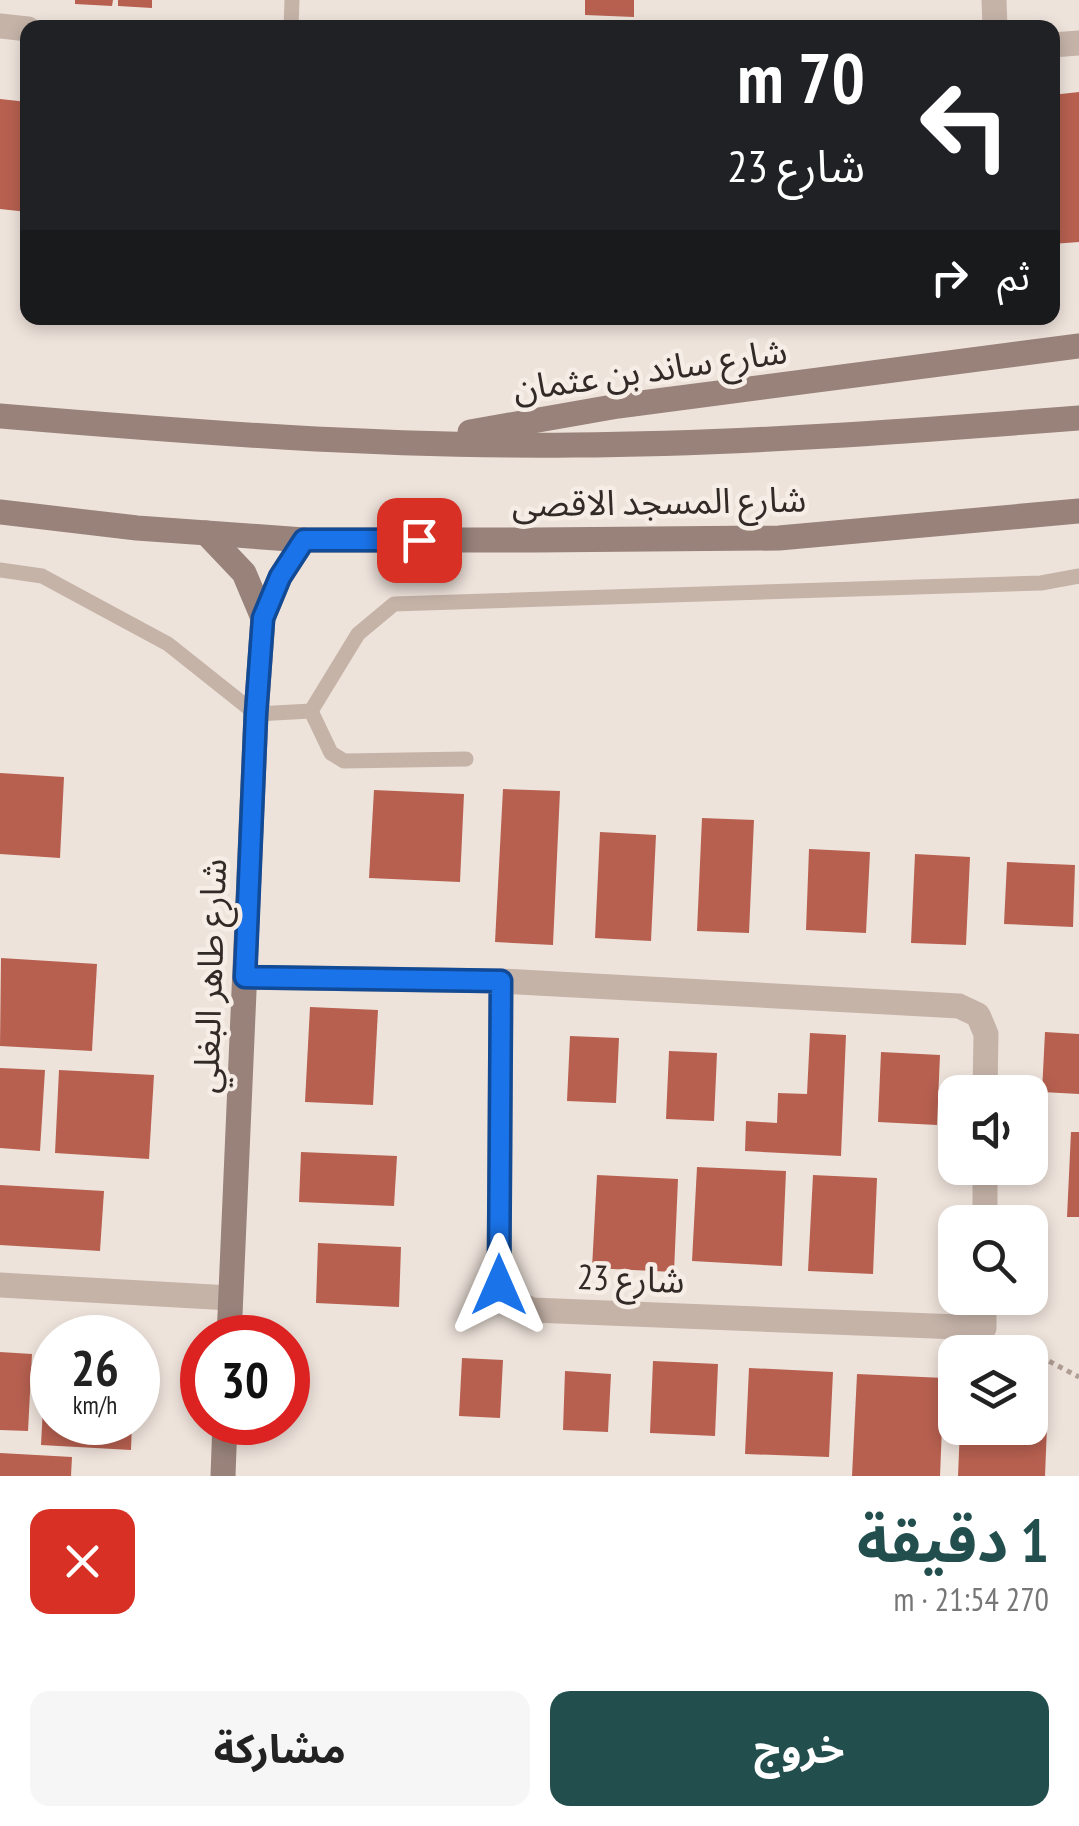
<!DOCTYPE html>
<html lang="ar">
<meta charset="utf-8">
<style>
body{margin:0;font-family:"PT Sans Narrow","Noto Sans Arabic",sans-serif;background:#f6f6f6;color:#222;direction:rtl;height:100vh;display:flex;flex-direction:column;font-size:38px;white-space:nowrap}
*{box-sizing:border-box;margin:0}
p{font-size:32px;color:#767676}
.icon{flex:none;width:55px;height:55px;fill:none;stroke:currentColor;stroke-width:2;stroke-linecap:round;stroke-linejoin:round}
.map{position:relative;height:1476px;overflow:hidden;direction:ltr}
.drawer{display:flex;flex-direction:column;background:#fff;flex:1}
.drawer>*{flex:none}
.guide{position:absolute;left:20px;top:20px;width:1040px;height:305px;border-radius:20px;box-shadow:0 5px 15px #0003;direction:rtl;background:#202124;color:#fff;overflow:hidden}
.fabs{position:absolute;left:938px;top:1075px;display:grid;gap:20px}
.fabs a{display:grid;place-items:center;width:110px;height:110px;border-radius:20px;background:#fff;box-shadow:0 5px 15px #0003;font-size:50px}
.speed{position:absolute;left:30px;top:1315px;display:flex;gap:20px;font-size:50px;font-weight:700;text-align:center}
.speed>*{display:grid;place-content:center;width:130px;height:130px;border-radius:50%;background:#fff;box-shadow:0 5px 15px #0003;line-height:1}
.speed small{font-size:25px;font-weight:400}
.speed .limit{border:15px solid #d22;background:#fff;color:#111}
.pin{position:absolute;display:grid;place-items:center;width:85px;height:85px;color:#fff;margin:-42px;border-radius:20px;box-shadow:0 5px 15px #0006}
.me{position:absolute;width:110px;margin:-55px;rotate:0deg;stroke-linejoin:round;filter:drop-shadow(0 0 8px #0008)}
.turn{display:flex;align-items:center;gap:35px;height:210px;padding:0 30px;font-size:45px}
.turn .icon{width:130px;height:130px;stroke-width:2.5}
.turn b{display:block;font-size:70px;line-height:85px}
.then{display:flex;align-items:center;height:95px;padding:0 30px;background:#0003;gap:20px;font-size:38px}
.round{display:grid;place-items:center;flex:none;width:105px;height:105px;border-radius:20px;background:#f6f6f6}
.summary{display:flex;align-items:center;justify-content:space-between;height:170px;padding:0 30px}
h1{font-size:60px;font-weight:700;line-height:75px;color:#224f4e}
.cta{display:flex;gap:20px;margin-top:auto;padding:20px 30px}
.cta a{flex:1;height:115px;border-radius:20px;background:#224f4e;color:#fff;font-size:40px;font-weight:700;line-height:115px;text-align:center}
.cta a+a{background:#f6f6f6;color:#222}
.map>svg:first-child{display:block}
.building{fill:#b76050}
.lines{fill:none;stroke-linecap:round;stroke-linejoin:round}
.path{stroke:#b09d93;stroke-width:5;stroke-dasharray:5 5;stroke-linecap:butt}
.lane{stroke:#c5b3a8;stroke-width:15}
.street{stroke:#c5b3a8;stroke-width:25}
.secondary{stroke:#98827a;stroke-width:25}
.route-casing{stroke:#114b97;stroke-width:25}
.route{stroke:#1a73e8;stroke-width:18}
.labels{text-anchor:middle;stroke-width:9;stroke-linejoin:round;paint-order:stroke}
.street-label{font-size:35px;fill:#322a27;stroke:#f6eee6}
</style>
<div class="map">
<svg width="1079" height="1476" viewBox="0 0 1079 1476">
<rect width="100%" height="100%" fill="#eee3db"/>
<!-- building -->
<g class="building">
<path d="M75 0H113L112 6 75 4Z"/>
<path d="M118 0H152V8L118 6Z"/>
<path d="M585 0H634V17L585 15Z"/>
<path d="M1079 92V242L1052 244V95Z"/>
<path d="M0 99 28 102V212L0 209Z"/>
<path d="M0 773 64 777 60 858 0 854Z"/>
<path d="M503 789 560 791 553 945 495 942Z"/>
<path d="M374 790 464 794 460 882 369 878Z"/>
<path d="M702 818 754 820 749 933 697 931Z"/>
<path d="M600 832 656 835 651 941 595 938Z"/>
<path d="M809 849 870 852 866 933 806 930Z"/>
<path d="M915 854 970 857 966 945 911 943Z"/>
<path d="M1007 862 1075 865 1073 927 1004 924Z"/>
<path d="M1 958 97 964 92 1051 0 1046Z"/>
<path d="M310 1007 378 1010 373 1105 305 1102Z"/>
<path d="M1045 1032 1079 1034V1094L1042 1092Z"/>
<path d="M810 1033 846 1035 841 1156 745 1151 746 1121 777 1123 778 1093 807 1094Z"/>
<path d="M570 1036 619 1038 616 1103 567 1101Z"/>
<path d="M669 1051 717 1053 714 1121 666 1119Z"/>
<path d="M881 1052 940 1055 937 1125 878 1122Z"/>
<path d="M0 1068 45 1070 40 1151 0 1148Z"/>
<path d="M59 1070 154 1075 149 1159 55 1153Z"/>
<path d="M1071 1132H1079V1217H1067Z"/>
<path d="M301 1152 397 1156 394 1206 299 1202Z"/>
<path d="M697 1167 786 1171 782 1266 692 1261Z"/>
<path d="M597 1175 678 1179 674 1272 592 1268Z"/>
<path d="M813 1175 877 1178 873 1274 808 1271Z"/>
<path d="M0 1185 104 1191 100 1251 0 1245Z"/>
<path d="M318 1243 401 1247 399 1307 316 1303Z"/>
<path d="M0 1352 32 1354 28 1431 0 1430Z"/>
<path d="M462 1358 503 1360 500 1418 459 1416Z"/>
<path d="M653 1361 718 1364 715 1436 650 1433Z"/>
<path d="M749 1368 833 1372 829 1457 745 1454Z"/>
<path d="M565 1371 611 1374 608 1432 563 1430Z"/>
<path d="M857 1374 944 1378 940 1476H852Z"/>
<path d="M44 1387H52V1422H132L131 1450 41 1445Z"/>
<path d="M1030 1400 1048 1401 1045 1476H958L960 1428H1030Z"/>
<path d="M0 1453 72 1457 71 1476H0Z"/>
</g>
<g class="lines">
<!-- path -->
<path class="path" d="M1005 1338 1079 1377"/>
<!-- lane -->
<g class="lane">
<path d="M291 28 292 0"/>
<path d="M0 570 42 576 168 644 256 714 311 711 358 634 394 604 1041 583 1079 576"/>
<path d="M311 711 331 753 344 761 466 759"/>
</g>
<!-- street -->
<g class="street">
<path d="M994 0 995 28"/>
<path d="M0 26 28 29"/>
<path d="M1052 45 1079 43"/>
<path d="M245 977 501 981 959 1006 978 1015 986 1034 985 1092"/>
<path d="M501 981 499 1285 513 1301 532 1310 984 1328V1298"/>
<path d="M985 1222V1168"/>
<path d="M0 1285 230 1298"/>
</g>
<!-- secondary -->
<g class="secondary">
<path d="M0 416C190 432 382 447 573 445 742 444 911 431 1079 418"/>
<path d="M470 432 618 406 1079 346"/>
<path d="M0 512 137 528 304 540H535L779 538 1079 511"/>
<path d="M206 533 244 573 263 618"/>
<path d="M229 1338 256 714 263 618 280 577 304 540"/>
<path d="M223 1476 225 1422"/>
</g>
</g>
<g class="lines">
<!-- route casing -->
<g class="route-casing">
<path id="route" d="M419 540H304L280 577 263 618 256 714 245 977 501 981 499 1285"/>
</g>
<!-- route -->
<use href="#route" class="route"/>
</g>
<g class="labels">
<!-- street labels -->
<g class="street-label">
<text transform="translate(650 370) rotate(-8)" y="12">شارع ساند بن عثمان</text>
<text transform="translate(659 502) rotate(-1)" y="12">شارع المسجد الاقصى</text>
<text transform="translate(210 976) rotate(-88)" y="12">شارع طاهر البغلي</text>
<text transform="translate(631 1279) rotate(2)" y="12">شارع 23</text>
</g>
</g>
</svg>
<div class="fabs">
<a><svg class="icon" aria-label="sound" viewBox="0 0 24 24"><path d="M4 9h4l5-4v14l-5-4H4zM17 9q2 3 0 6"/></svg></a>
<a><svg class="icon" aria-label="search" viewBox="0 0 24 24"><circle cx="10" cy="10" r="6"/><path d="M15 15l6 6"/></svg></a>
<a><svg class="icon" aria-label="layers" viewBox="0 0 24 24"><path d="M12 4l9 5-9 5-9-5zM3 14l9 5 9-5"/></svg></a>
</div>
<div class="speed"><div>26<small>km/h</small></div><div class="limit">30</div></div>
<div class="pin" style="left:419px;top:540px;background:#d93025"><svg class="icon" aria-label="arrive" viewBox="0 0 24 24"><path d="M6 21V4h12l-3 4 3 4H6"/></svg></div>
<svg class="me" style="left:499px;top:1285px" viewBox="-20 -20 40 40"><path d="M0-17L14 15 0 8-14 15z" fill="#1a73e8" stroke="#fff" stroke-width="4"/></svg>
<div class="guide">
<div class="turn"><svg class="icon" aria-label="left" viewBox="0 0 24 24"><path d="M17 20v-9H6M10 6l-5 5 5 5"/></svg><div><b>70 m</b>شارع 23</div></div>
<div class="then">ثم<svg class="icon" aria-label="right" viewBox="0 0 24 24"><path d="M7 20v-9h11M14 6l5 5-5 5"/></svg></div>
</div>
</div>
<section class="drawer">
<div class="summary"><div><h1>1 دقيقة</h1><p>270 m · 21:54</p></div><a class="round" style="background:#d93025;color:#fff"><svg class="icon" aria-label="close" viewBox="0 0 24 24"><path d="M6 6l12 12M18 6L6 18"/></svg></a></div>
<div class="cta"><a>خروج</a><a>مشاركة</a></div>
</section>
